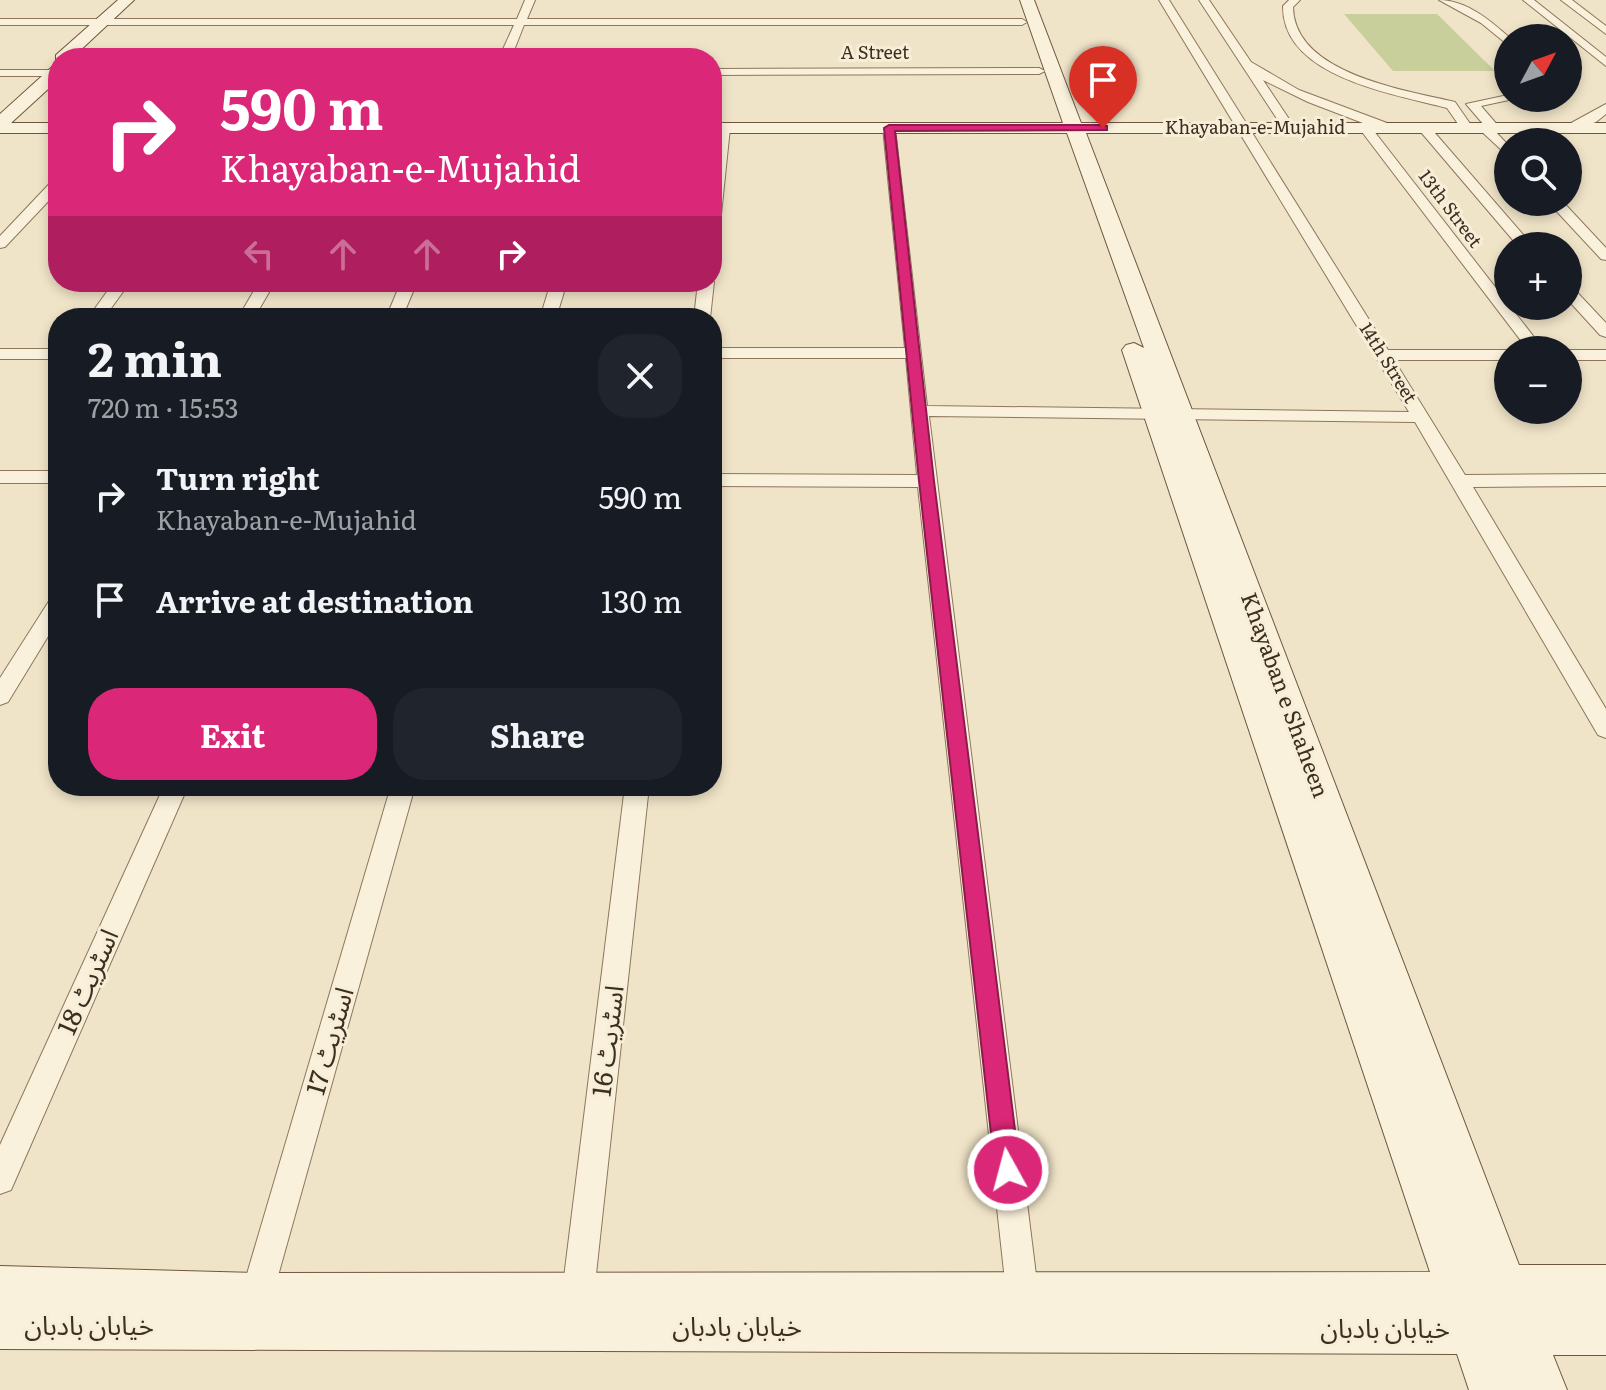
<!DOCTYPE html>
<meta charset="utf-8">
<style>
body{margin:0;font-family:Literata,"Noto Sans Arabic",serif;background:#20242c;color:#f1f3f6;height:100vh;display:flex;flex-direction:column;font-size:30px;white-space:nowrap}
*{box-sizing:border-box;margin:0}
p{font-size:26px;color:#9ea1a6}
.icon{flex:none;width:44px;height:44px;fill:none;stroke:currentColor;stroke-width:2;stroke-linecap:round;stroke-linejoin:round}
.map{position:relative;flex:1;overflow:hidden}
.panel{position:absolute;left:48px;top:308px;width:674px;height:488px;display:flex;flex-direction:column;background:#171b24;border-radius:32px;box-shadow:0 4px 12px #0003}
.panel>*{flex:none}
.banner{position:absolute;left:48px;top:48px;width:674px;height:244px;border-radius:32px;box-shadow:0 4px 12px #0003;background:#db2777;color:#fff;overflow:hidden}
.needle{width:52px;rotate:49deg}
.buttons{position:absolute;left:1494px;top:24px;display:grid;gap:16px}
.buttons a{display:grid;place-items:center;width:88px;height:88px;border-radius:50%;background:#171b24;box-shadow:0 4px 12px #0003;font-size:40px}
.pin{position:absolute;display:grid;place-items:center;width:68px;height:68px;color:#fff;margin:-82px -34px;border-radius:50% 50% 50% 0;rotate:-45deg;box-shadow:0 0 8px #0007}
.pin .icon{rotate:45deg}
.me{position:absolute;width:88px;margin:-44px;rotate:353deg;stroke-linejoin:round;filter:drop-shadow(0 0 6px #0008)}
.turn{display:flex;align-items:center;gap:28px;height:168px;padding:0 40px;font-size:36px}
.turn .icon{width:104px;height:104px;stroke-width:2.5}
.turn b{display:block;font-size:56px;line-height:68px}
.lanes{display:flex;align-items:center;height:76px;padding:0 40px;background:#0003;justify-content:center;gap:40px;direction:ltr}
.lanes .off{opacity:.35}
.round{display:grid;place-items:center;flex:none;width:84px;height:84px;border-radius:32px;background:#20242c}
.summary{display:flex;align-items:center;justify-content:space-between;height:136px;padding:0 40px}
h1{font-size:48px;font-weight:700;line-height:60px}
.button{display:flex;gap:16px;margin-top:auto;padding:16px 40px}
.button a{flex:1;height:92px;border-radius:32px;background:#db2777;color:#fff;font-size:32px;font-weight:700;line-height:92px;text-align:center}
.button a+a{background:#20242c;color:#f1f3f6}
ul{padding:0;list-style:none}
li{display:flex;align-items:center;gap:24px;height:104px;padding:0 40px}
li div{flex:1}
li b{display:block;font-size:30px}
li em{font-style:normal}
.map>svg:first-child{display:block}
.green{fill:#c9cf9b}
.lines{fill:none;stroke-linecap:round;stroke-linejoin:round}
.street-casing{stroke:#8d765c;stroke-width:2}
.secondary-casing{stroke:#6f573f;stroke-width:2}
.street{fill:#faf1dc;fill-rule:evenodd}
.secondary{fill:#faf1dc;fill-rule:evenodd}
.route{fill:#db2777;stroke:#8e194d;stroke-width:2}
.labels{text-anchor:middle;stroke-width:6;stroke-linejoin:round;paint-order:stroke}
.far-street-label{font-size:18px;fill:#3d2e20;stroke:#f7eed8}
.street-label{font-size:22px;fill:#3d2e20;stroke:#f7eed8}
.near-street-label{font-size:26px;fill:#3d2e20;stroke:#f7eed8}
</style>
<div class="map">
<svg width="1606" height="1390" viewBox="0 0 1606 1390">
<rect width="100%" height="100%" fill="#f0e4c8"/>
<!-- green -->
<path class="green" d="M1344 14H1437L1495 71H1393Z"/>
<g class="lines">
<!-- street casing -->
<g class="street-casing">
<g id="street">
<path d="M525 0H535L527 19H1022L1027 22 1022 25H524L511 58H499L514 25H0V19H517Z"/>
<path d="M1159 0H1169L1388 350H1508V360H1394L1465 475 1606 474V486L1473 487 1606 709V738L1598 735 1415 422 929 416 1039 1299 1034 1310 1023 1315 1012 1310 1007 1299 918 487 712 486V474L917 475 906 358H712V348H905L883 128 889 124 895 128 927 406 1409 412Z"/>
<path d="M1199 0H1209L1251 62 1299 90 1387 123V129L1370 126 1544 350H1528L1359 128 1368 125 1308 102 1263 80 1295 128 1285 131Z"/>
<path d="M1289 0H1300L1293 7C1294 74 1405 90 1455 102L1473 128 1471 131H1463L1447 108C1394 94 1282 77 1283 6Z"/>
<path d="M1439 0C1466 0 1490 20 1510 38L1508 45 1481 23Z"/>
<path d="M1523 0H1534L1606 57V66Z"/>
<path d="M1561 0H1572L1606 26V34Z"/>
<path d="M712 69 1039 68 1045 71 1039 74 712 75Z"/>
<rect x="0" y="70" width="58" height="6"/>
<path d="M1508 95V98H1518L1481 106 1500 128 1495 131 1508 145V156L1481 131 1479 128 1484 125 1466 104Z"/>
<path d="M1606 104V114L1596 122 1568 132 1562 128Z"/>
<path d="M724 124 730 128 719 234 712 238V176L718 128Z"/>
<path d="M1420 125H1428L1533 246H1518L1420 131Z"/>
<path d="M58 179V191L5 247 0 248V236L53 180Z"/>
<path d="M1548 202H1563L1606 248V260L1601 259Z"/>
<path d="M712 280 714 282 710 318H694L698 282Z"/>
<path d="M114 282H130L104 318H88Z"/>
<path d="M259 282H275L254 318H238Z"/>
<path d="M401 282H417L402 318H386Z"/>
<path d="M551 282H567L556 318H540Z"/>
<path d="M1568 286 1573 288 1606 323V337L1600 335 1568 300Z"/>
<rect x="0" y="349" width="58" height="10"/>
<rect x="1568" y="350" width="38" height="10"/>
<rect x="0" y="471" width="58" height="12"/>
<path d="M58 596V620L8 702 0 705V678L51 598Z"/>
<path d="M164 786H188L11 1190 0 1194V1145Z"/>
<path d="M391 786H415L271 1301 266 1312 255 1317 244 1312 239 1301Z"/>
<path d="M625 786H649L593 1302 588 1313 577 1318 566 1313 561 1302Z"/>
</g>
</g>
<!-- secondary casing -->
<g class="secondary-casing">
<g id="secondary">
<path d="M118 0H134L72 58H58L56 61V55Z"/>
<path d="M1020 0H1034L1081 123H1606V133H1086L1519 1265H1606V1355H1553L1567 1390H1469L1457 1354 0 1349V1266L256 1273 1430 1272 1122 350 1126 345 1134 343 1144 348 1067 133H712V123H1063Z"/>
<path d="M58 66V80L11 123H58V133H0V114L52 67Z"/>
</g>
</g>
<!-- street -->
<use href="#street" class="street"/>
<!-- secondary -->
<use href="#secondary" class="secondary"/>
</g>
<!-- route -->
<path class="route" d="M1103 125 1107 126V130L895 131 934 481 1020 1170 1017 1179 1008 1182 999 1179 995 1170 919 481 884 128 889 125Z"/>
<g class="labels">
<!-- far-street labels -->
<g class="far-street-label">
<text x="875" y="59">A Street</text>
<text x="1255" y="134">Khayaban-e-Mujahid</text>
<text transform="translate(1450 209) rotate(53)" y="6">13th Street</text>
<text transform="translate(1388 363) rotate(58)" y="6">14th Street</text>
</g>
<!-- street labels -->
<g class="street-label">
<text transform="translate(1285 695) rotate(70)" y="8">Khayaban e Shaheen</text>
</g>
<!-- near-street labels -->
<g class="near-street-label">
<text transform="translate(88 982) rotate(-66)" y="9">اسٹریٹ 18</text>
<text transform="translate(330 1041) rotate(-74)" y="9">اسٹریٹ 17</text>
<text transform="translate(608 1041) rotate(-83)" y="9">اسٹریٹ 16</text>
<text x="89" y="1335">خیابان بادبان</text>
<text x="737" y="1336">خیابان بادبان</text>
<text x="1385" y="1338">خیابان بادبان</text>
</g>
</g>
</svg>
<div class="buttons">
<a><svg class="needle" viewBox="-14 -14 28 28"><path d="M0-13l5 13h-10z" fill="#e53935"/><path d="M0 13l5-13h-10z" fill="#9ea1a6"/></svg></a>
<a><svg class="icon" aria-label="search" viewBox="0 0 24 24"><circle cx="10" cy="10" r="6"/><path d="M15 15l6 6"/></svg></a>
<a>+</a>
<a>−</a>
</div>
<div class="pin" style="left:1103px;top:128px;background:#d93025"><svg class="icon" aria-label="arrive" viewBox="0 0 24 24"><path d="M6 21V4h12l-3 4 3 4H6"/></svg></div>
<svg class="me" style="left:1008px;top:1170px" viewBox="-20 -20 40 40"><circle r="17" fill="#db2777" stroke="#fff" stroke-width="3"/><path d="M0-11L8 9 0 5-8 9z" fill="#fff"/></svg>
<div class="banner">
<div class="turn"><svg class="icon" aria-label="right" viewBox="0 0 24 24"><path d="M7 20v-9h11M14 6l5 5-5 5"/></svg><div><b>590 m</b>Khayaban-e-Mujahid</div></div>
<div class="lanes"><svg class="icon off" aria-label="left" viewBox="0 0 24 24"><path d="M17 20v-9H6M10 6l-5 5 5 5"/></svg><svg class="icon off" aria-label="ahead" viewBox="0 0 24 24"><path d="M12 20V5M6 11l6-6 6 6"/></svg><svg class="icon off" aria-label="ahead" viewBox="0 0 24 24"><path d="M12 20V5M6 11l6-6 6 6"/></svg><svg class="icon" aria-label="right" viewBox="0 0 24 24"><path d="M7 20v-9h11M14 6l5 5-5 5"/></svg></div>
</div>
<section class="panel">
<div class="summary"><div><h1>2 min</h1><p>720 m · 15:53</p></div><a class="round"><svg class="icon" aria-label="close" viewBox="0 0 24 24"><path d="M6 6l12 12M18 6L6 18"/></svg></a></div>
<ul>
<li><svg class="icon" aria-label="right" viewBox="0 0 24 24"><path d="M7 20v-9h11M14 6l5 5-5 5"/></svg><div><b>Turn right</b><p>Khayaban-e-Mujahid</p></div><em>590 m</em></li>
<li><svg class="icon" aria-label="arrive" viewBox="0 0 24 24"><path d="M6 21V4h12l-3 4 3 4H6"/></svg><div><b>Arrive at destination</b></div><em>130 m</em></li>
</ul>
<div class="button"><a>Exit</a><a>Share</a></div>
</section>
</div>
